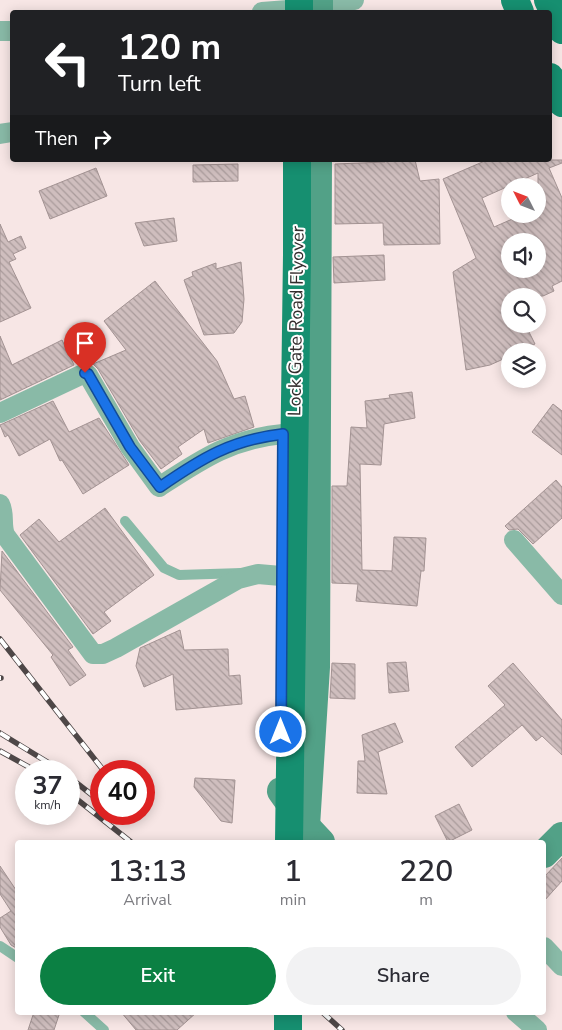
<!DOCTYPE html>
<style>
body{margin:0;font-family:"Nunito Sans",sans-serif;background:#f2f2f3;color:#2b2b33;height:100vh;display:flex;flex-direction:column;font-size:19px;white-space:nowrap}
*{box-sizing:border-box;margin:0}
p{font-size:16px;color:#7c7c81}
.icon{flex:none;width:28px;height:28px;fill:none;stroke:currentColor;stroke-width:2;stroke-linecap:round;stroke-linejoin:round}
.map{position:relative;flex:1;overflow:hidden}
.details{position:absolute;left:15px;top:840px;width:531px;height:175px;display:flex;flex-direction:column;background:#fff;border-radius:5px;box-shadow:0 2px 12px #0003}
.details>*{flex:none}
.banner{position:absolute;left:10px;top:10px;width:542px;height:152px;border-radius:5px;box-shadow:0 2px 12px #0003;background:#202124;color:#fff;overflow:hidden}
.needle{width:32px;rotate:312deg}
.fabs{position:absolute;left:501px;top:178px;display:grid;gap:10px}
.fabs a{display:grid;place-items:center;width:45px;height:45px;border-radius:50%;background:#fff;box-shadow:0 2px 12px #0003;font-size:25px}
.speed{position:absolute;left:15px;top:760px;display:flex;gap:10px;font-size:25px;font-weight:700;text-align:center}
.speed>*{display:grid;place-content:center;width:65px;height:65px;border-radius:50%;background:#fff;box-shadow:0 2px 12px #0003;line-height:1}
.speed small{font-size:12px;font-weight:400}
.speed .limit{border:8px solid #d22;background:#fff;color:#111}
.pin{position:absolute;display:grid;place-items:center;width:42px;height:42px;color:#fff;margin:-51px -21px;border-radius:50% 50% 50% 0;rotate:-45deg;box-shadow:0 0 5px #0007}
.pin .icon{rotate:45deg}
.me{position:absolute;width:55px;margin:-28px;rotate:0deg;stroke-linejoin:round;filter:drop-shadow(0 0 4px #0008)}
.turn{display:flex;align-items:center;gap:18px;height:105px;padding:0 25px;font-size:22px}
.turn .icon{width:65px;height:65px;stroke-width:2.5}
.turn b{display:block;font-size:35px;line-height:42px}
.then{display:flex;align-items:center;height:48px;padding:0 25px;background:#0003;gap:10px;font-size:19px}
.eta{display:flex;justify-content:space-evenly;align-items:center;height:85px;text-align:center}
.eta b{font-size:30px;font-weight:600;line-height:35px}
.button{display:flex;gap:10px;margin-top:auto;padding:10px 25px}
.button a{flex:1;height:58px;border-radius:30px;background:#0b8043;color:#fff;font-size:20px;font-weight:600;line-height:58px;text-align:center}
.button a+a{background:#f2f2f3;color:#2b2b33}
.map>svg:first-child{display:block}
.building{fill:url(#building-back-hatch);stroke:#a39393;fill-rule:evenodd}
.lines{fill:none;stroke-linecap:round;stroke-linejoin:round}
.lane{stroke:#89baa7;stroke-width:10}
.street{stroke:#89baa7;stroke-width:20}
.secondary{stroke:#52a187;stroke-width:28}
.primary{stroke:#168f70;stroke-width:28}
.rail-casing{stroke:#4e4747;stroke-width:5.5}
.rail{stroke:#fff;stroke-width:4;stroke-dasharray:11;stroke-linecap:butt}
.primary-bridge{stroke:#168f70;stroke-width:28}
.route-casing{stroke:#114b97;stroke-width:12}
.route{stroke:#1a73e8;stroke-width:9}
.labels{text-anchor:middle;stroke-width:4;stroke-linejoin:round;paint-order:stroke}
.street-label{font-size:18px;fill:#332d2d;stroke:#fff}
</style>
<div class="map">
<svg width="562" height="1030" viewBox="0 0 562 1030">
<defs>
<pattern id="building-back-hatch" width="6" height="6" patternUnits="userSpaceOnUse" patternTransform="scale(1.25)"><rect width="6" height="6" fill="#cfbebe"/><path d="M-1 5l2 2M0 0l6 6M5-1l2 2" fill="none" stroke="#a99b9b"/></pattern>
</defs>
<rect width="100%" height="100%" fill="#f7e6e5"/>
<!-- building -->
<g class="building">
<path d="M385 160H415L420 181 439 179 440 244 384 245 383 223 335 224V164L385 162Z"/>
<path d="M487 160H562V163L549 168 562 198V281L552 286 554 291 543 296H510V324H525L535 344 520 351H510V356L490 365 466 370 453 272 476 258 443 179ZM538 173V214H524L494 227 482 198ZM510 241H538V269H510Z"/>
<path d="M238 164V181L193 182V165Z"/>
<path d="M96 168 107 196 50 219 39 191Z"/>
<path d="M174 218 177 241 144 246 135 223Z"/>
<path d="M0 224 8 242 21 236 26 248 13 254 16 259 9 262 31 308 0 322Z"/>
<path d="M384 255 385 280 334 283 333 257Z"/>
<path d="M241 262 244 299 242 322 234 333 204 335 184 280 193 276 192 272 216 263V269Z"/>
<path d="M155 281 217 361 234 399 245 396 254 427 208 443 204 429 178 447 182 454 161 469 140 441 98 369 93 364 126 350 104 321Z"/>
<path d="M0 336 12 365 62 340 74 365 0 400Z"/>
<path d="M412 392 415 418 384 424 381 465 360 464 362 570 392 571 394 537 426 538 424 571H421L417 606 356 601 358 584 332 583V486H347L351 427 367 428 365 401 390 398 389 395Z"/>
<path d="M53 401 69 432 99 418 129 465 83 494 62 460 60 461 50 439 19 456 8 435 5 437 0 425Z"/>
<path d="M553 404 562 411V455L532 432Z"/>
<path d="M556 480 562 487V518L533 544 518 529 509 530 505 526Z"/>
<path d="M105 508 154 575 104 612 111 621 93 634 20 535 39 519 59 542Z"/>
<path d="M2 551 73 647 68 650 86 675 70 686 51 657 53 655 0 590Z"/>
<path d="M180 630 184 650 228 649 229 676 240 675 242 704 176 710 173 674 144 687 136 666 140 648Z"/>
<path d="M406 662 409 691 389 693 387 663Z"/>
<path d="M332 663 355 664V699L330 698Z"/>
<path d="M513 663 562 720V755L542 736 536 741 522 725 472 767 455 747 505 705 488 686Z"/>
<path d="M395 723 403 742 378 752 387 794 357 793 358 761H365L362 735Z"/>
<path d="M195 778 235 780 232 823 221 821 194 787Z"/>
<path d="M459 804 472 830 448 842 435 816Z"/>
<path d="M562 858V881L544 901V877Z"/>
<path d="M0 866 18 893V949L11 945 0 927V918L11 911 0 894Z"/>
<path d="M34 1012H60L54 1030H28Z"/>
<path d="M121 1012H197L177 1030H136Z"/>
</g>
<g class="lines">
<!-- lane -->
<g class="lane">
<path d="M125 521 164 568 179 575 242 573"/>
<path d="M0 946 18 958"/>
<path d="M84 1012 104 1030"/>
</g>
<!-- street -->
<g class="street">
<path d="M319 4 354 0"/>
<path d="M262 12 288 10"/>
<path d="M0 31H12"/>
<path d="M0 134 12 132"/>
<path d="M0 413 85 373 88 375 130 447 159 487C202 459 231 439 283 434"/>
<path d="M0 504C5 513 1 525 5 535L93 654H103L116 648 238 579 258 574 281 576"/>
<path d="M514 540 562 595"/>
<path d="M544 947 562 966"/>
<path d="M516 1012 537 1030"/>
</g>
<!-- secondary -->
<g class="secondary">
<path d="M319 12V0"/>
<path d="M281 791 306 826 321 842"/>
<path d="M306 826 316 667 318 160"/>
<path d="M544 854 562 836"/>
</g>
<!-- primary -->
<g class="primary">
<path d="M515 0 520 12"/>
<path d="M548 0 562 30"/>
<path d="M299 12V0"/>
<path d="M550 77 562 103"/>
<path d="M297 255V160"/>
<path d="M288 1012V1030"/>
</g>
<!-- rail casing -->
<g class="rail-casing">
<g id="rail">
<path d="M0 639 104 771"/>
<path d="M0 678H1"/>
<path d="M0 733 62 771"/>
<path d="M0 751 36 771"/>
<path d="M69 777 101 802"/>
<path d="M69 793 131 842"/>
<path d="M116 814 118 815"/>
<path d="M322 1012 342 1030"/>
</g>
</g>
<!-- rail -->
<use href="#rail" class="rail"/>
<!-- primary-bridge -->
<path class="primary-bridge" d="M289 842 297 255"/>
</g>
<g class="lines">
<!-- route casing -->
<g class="route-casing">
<path id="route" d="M85 373 88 374 130 447 160 487C202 458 231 440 283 434L281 732"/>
</g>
<!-- route -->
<use href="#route" class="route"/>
</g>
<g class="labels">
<!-- street labels -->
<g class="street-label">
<text transform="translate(296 321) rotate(-89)" y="6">Lock Gate Road Flyover</text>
</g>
</g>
</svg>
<div class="fabs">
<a><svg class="needle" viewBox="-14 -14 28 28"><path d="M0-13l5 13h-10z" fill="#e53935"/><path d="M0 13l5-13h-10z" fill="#7c7c81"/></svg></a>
<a><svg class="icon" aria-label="sound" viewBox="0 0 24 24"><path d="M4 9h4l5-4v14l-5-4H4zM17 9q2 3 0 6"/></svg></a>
<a><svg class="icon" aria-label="search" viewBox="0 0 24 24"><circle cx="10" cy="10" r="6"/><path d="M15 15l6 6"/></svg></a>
<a><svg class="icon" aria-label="layers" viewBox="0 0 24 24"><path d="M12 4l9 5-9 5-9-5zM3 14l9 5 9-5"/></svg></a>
</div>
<div class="speed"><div>37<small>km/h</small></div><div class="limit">40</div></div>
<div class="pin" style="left:85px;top:373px;background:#d93025"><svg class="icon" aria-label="arrive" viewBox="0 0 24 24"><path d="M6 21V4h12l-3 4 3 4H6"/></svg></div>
<svg class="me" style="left:281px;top:732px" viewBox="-20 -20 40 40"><circle r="17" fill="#1a73e8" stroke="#fff" stroke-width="3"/><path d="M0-11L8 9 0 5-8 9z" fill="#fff"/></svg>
<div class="banner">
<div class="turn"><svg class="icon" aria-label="left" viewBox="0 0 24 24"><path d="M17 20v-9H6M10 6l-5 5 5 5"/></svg><div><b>120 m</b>Turn left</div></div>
<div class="then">Then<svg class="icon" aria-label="right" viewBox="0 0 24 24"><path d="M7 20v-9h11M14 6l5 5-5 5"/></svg></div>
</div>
<section class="details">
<div class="eta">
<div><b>13:13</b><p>Arrival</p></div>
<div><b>1</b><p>min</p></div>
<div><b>220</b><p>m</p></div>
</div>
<div class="button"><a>Exit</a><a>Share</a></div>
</section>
</div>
